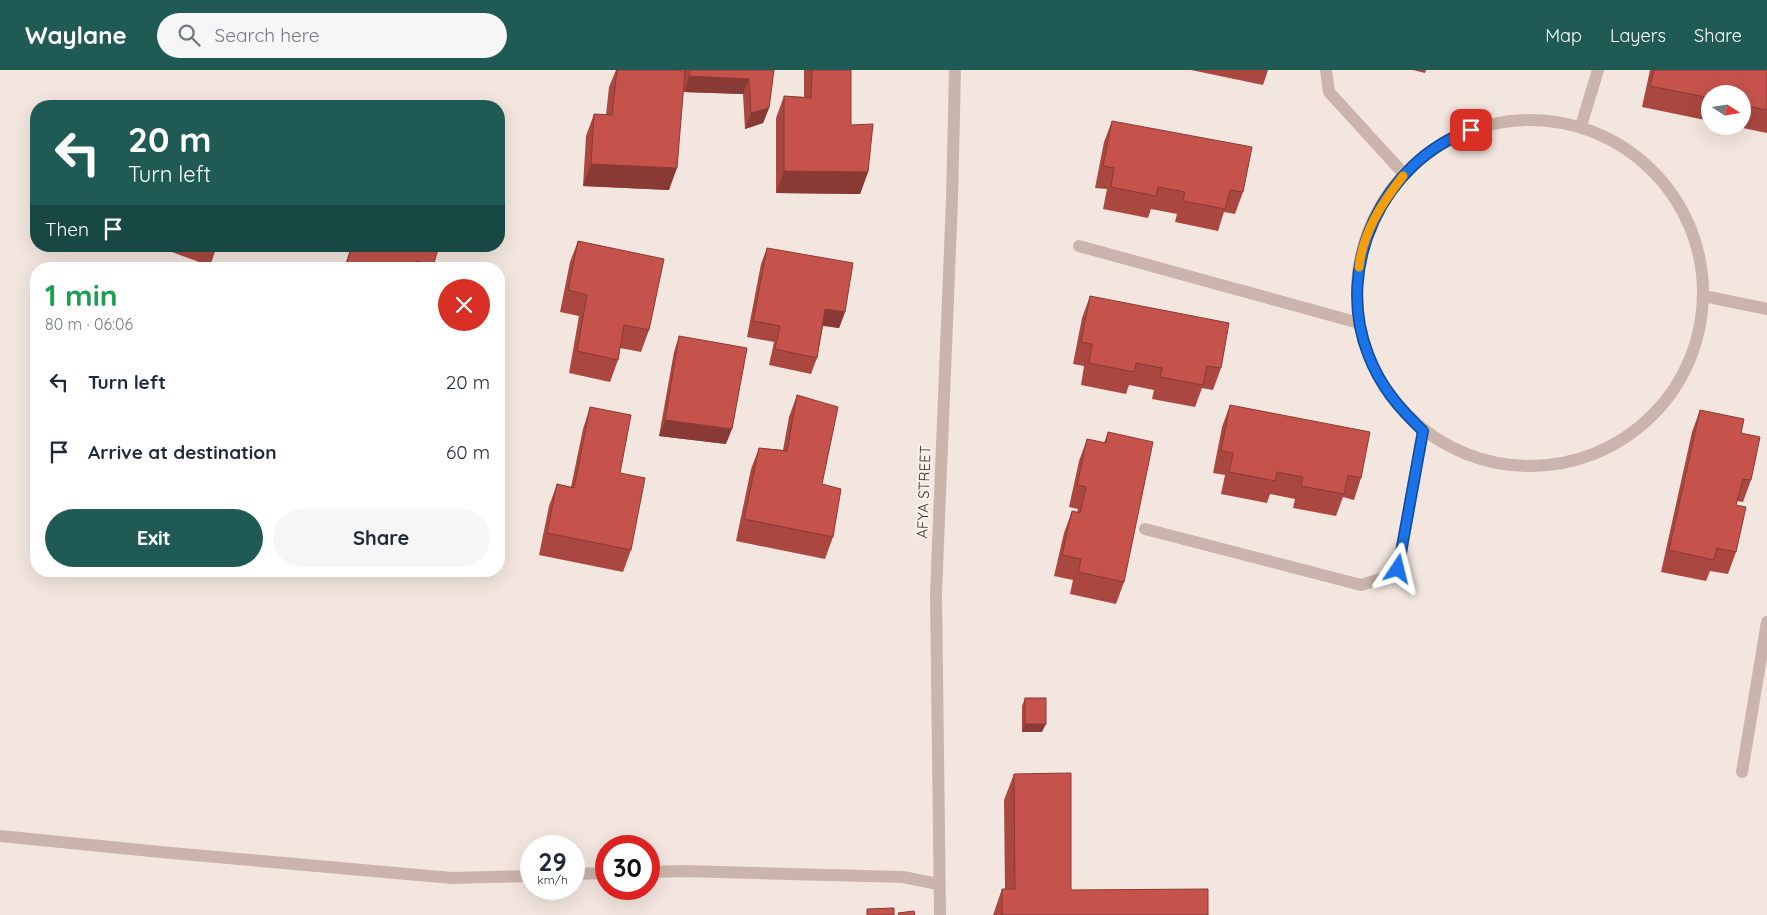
<!DOCTYPE html>
<meta charset="utf-8">
<style>
body{margin:0;font-family:Quicksand,sans-serif;background:#f6f6f7;color:#1f2937;height:100vh;display:flex;flex-direction:column;font-size:19px;white-space:nowrap}
*{box-sizing:border-box;margin:0}
p{font-size:16px;color:#747a83}
.icon{flex:none;width:28px;height:28px;fill:none;stroke:currentColor;stroke-width:2;stroke-linecap:round;stroke-linejoin:round}
.map{position:relative;flex:1;overflow:hidden}
.drawer{position:absolute;left:30px;top:192px;width:475px;height:315px;display:flex;flex-direction:column;background:#fff;border-radius:20px;box-shadow:0 5px 20px #0002}
.drawer>*{flex:none}
.banner{position:absolute;left:30px;top:30px;width:475px;height:152px;border-radius:20px;box-shadow:0 5px 20px #0002;background:#1f5b54;color:#fff;overflow:hidden}
.needle{width:32px;rotate:102deg}
.fabs{position:absolute;left:1701px;top:15px;display:grid;gap:10px}
.fabs a{display:grid;place-items:center;width:50px;height:50px;border-radius:50%;background:#fff;box-shadow:0 5px 20px #0002;font-size:25px}
.speed{position:absolute;left:520px;top:765px;display:flex;gap:10px;font-size:25px;font-weight:700;text-align:center}
.speed>*{display:grid;place-content:center;width:65px;height:65px;border-radius:50%;background:#fff;box-shadow:0 5px 20px #0002;line-height:1}
.speed small{font-size:12px;font-weight:400}
.speed .limit{border:8px solid #d22;background:#fff;color:#111}
.pin{position:absolute;display:grid;place-items:center;width:42px;height:42px;color:#fff;margin:-21px;border-radius:10px;box-shadow:0 2px 8px #0006}
.me{position:absolute;width:55px;margin:-28px;rotate:10deg;stroke-linejoin:round;filter:drop-shadow(0 0 4px #0008)}
.turn{display:flex;align-items:center;gap:18px;height:105px;padding:0 15px;font-size:22px}
.turn .icon{width:65px;height:65px;stroke-width:2.5}
.turn b{display:block;font-size:35px;line-height:42px}
.then{display:flex;align-items:center;height:48px;padding:0 15px;background:#0003;gap:10px;font-size:19px}
.round{display:grid;place-items:center;flex:none;width:52px;height:52px;border-radius:26px;background:#f6f6f7}
.headline{display:flex;align-items:center;justify-content:space-between;height:85px;padding:0 15px}
h1{font-size:30px;font-weight:800;line-height:38px;color:#1e9e55}
.primary-button{display:flex;gap:10px;margin-top:auto;padding:10px 15px}
.primary-button a{flex:1;height:58px;border-radius:30px;background:#1f5b54;color:#fff;font-size:20px;font-weight:800;line-height:58px;text-align:center}
.primary-button a+a{background:#f6f6f7;color:#1f2937}
ul{padding:0;list-style:none}
li{display:flex;align-items:center;gap:15px;height:70px;padding:0 15px}
li div{flex:1}
li b{display:block;font-size:19px}
li em{font-style:normal}
header{display:flex;align-items:center;gap:30px;box-sizing:border-box;height:70px;padding:0 25px;background:#1f5b54;color:#fff}
header strong{font-size:24px}
nav{display:flex;gap:28px;margin-inline-start:auto;font-size:18px}
.search{width:350px;height:45px;background:#f6f6f7;display:flex;align-items:center;gap:12px;box-sizing:border-box;padding:0 18px;border-radius:28px;color:#747a83;font-size:19px}
.map>svg:first-child{display:block}
.lines{fill:none;stroke-linecap:round;stroke-linejoin:round}
.lane{stroke:#cbb4ab;stroke-width:12}
.street{stroke:#cbb4ab;stroke-width:12}
.wall{fill:#a94740}
.shaded-wall{fill:#8a3a34}
.building{fill:#c5534b;stroke:#8a3a34}
.route-casing{stroke:#114b97;stroke-width:12}
.route{stroke:#1a73e8;stroke-width:9}
.slow{stroke:#f59e0b;stroke-width:9}
.labels{text-anchor:middle;stroke-width:4;stroke-linejoin:round;paint-order:stroke}
.street-label{font-size:15px;fill:#392c2a;stroke:#faf1ec}
</style>
<header>
<strong>Waylane</strong>
<div class="search"><svg class="icon" aria-label="search" viewBox="0 0 24 24"><circle cx="10" cy="10" r="6"/><path d="M15 15l6 6"/></svg>Search here</div>
<nav><a>Map</a><a>Layers</a><a>Share</a></nav>
</header>
<div class="map">
<svg width="1767" height="845" viewBox="0 0 1767 845">
<rect width="100%" height="100%" fill="#f3e6df"/>
<g class="lines">
<!-- lane -->
<g class="lane">
<path d="M0 766 171 783 452 808 531 806"/>
<path d="M649 802 684 801 903 807 938 814"/>
<path d="M574 804 606 803"/>
</g>
<!-- street -->
<g class="street">
<path d="M1326 0 1329 22 1404 104"/>
<circle cx="1530" cy="223" r="173"/>
<path d="M1581 56 1598 0"/>
<path d="M1079 176 1359 253"/>
<path d="M1704 226 1767 239"/>
<path d="M1145 459 1361 515 1384 508 1398 499 1423 361"/>
<path d="M1742 702 1767 552"/>
<path d="M940 845 936 523 952 130 955 0"/>
</g>
</g>
<!-- wall -->
<g class="wall">
<path d="M616 0 684 1V0H774L769 38 763 53 745 59 743 24 684 22V7L669 120 583 116 586 66 594 44 606 45 609 17Z"/>
<path d="M804 0H851V55L868 102 860 124 776 123V48L784 26 804 27Z"/>
<path d="M1191 0H1268L1263 15Z"/>
<path d="M1413 0H1426L1425 3Z"/>
<path d="M1650 0H1767V63L1733 56H1742V24H1710V51L1642 37Z"/>
<path d="M1112 51 1243 122 1235 144 1224 142 1218 161 1175 152 1177 144 1151 139 1148 148 1103 139 1107 119 1095 118 1104 72Z"/>
<path d="M578 171 649 260 641 282 620 278 618 290 610 312 569 303 579 246 560 242 570 192Z"/>
<path d="M171 176H217L210 196 169 181Z"/>
<path d="M351 176H439L432 199H344Z"/>
<path d="M767 178 845 242 839 258 823 256 817 288 811 304 769 295 774 272 747 267 761 194Z"/>
<path d="M1090 226 1221 298 1213 320 1202 318 1195 337 1152 329 1154 320 1129 315 1126 324 1081 315 1084 296 1073 294 1082 248Z"/>
<path d="M679 266 726 374 659 366 674 282Z"/>
<path d="M797 325 822 414 833 467 825 489 736 471 751 399 759 378 783 380 789 347Z"/>
<path d="M1230 335 1361 408 1354 430 1343 427 1336 446 1293 438 1295 429 1270 424 1267 433 1221 424 1225 405 1213 403 1222 357Z"/>
<path d="M590 337 620 403 631 480 623 502 539 485 549 436 557 414 571 417 583 359Z"/>
<path d="M1700 340 1741 363 1751 410 1743 432 1737 431 1736 435V482L1728 504 1710 501 1706 511 1661 502 1692 362Z"/>
<path d="M1108 362 1124 512 1116 534 1070 524 1073 510 1054 506 1064 463 1072 441 1077 442 1078 439 1069 437 1079 391 1087 369 1104 373Z"/>
<path d="M1025 628 1042 662H1022V636Z"/>
<path d="M1014 704 1071 820 1208 845H993L1002 819H1005L1004 730Z"/>
</g>
<!-- shaded-wall -->
<g class="shaded-wall">
<path d="M689 6 749 9 743 24 684 22Z"/>
<path d="M769 38 763 53 745 59 751 43Z"/>
<path d="M591 94 677 98 669 120 583 116Z"/>
<path d="M784 101 868 102 860 124 776 123Z"/>
<path d="M825 239 845 242 839 258 820 255Z"/>
<path d="M665 350 732 359 726 374 659 366Z"/>
<path d="M1025 654H1046L1042 662H1022Z"/>
</g>
<!-- building -->
<g class="building">
<path d="M617 0H675L685 1 677 98 591 94 594 44 612 45Z"/>
<path d="M690 0H774L769 38 751 43 749 9 689 6Z"/>
<path d="M812 0H851V55L873 54 868 102 784 101V26L811 28Z"/>
<path d="M1654 0H1767V40L1742 35V24H1710V28L1650 16Z"/>
<path d="M1112 51 1252 77 1243 122 1230 120 1225 139 1183 131 1185 122 1158 117 1156 126 1111 117 1114 98 1103 96Z"/>
<path d="M578 171 664 189 649 260 624 255 618 290 577 281 587 225 568 220Z"/>
<path d="M205 176H217L216 180Z"/>
<path d="M352 176H439L433 196 417 191 414 199H349L345 198Z"/>
<path d="M767 178 853 193 845 242 825 239 817 288 775 279 780 256 753 251Z"/>
<path d="M1090 226 1229 253 1221 298 1207 296 1203 315 1160 307 1162 298 1136 293 1134 302 1089 293 1092 274 1081 272Z"/>
<path d="M679 266 747 278 732 359 665 350Z"/>
<path d="M797 325 838 337 822 414 841 419 833 467 744 449 759 378 787 381Z"/>
<path d="M1230 335 1370 362 1361 408 1348 405 1344 424 1301 416 1303 407 1277 402 1275 411 1229 402 1233 383 1221 381Z"/>
<path d="M590 337 631 345 620 403 645 408 631 480 547 463 557 414 574 418Z"/>
<path d="M1700 340 1744 349 1741 363 1760 367 1751 410 1743 409 1736 435 1746 437 1736 482 1717 478 1714 490 1669 480Z"/>
<path d="M1108 362 1153 372 1124 512 1078 502 1081 489 1062 485 1072 441 1080 443 1086 417 1077 415 1087 369 1106 373Z"/>
<rect x="1025" y="628" width="21" height="26"/>
<path d="M1071 703V820L1208 819V845H1002V819H1015L1014 704Z"/>
<path d="M894 838V845H867V839Z"/>
<path d="M914 841 915 845H899L898 843Z"/>
</g>
<g class="lines">
<!-- route casing -->
<g class="route-casing">
<path id="route" d="M1398 499 1423 361C1399 338 1380 316 1368 284 1334 197 1383 91 1471 60"/>
</g>
<!-- route -->
<use href="#route" class="route"/>
<!-- slow -->
<path class="slow" d="M1359 197C1363 162 1382 133 1403 106"/>
</g>
<g class="labels">
<!-- street labels -->
<g class="street-label">
<text transform="translate(924 422) rotate(-88)" y="5">AFYA STREET</text>
</g>
</g>
</svg>
<div class="fabs">
<a><svg class="needle" viewBox="-14 -14 28 28"><path d="M0-13l5 13h-10z" fill="#e53935"/><path d="M0 13l5-13h-10z" fill="#747a83"/></svg></a>
</div>
<div class="speed"><div>29<small>km/h</small></div><div class="limit">30</div></div>
<div class="pin" style="left:1471px;top:60px;background:#d93025"><svg class="icon" aria-label="arrive" viewBox="0 0 24 24"><path d="M6 21V4h12l-3 4 3 4H6"/></svg></div>
<svg class="me" style="left:1398px;top:499px" viewBox="-20 -20 40 40"><path d="M0-17L14 15 0 8-14 15z" fill="#1a73e8" stroke="#fff" stroke-width="4"/></svg>
<div class="banner">
<div class="turn"><svg class="icon" aria-label="left" viewBox="0 0 24 24"><path d="M17 20v-9H6M10 6l-5 5 5 5"/></svg><div><b>20 m</b>Turn left</div></div>
<div class="then">Then<svg class="icon" aria-label="arrive" viewBox="0 0 24 24"><path d="M6 21V4h12l-3 4 3 4H6"/></svg></div>
</div>
<section class="drawer">
<div class="headline"><div><h1>1 min</h1><p>80 m · 06:06</p></div><a class="round" style="background:#d93025;color:#fff"><svg class="icon" aria-label="close" viewBox="0 0 24 24"><path d="M6 6l12 12M18 6L6 18"/></svg></a></div>
<ul>
<li><svg class="icon" aria-label="left" viewBox="0 0 24 24"><path d="M17 20v-9H6M10 6l-5 5 5 5"/></svg><div><b>Turn left</b></div><em>20 m</em></li>
<li><svg class="icon" aria-label="arrive" viewBox="0 0 24 24"><path d="M6 21V4h12l-3 4 3 4H6"/></svg><div><b>Arrive at destination</b></div><em>60 m</em></li>
</ul>
<div class="primary-button"><a>Exit</a><a>Share</a></div>
</section>
</div>
